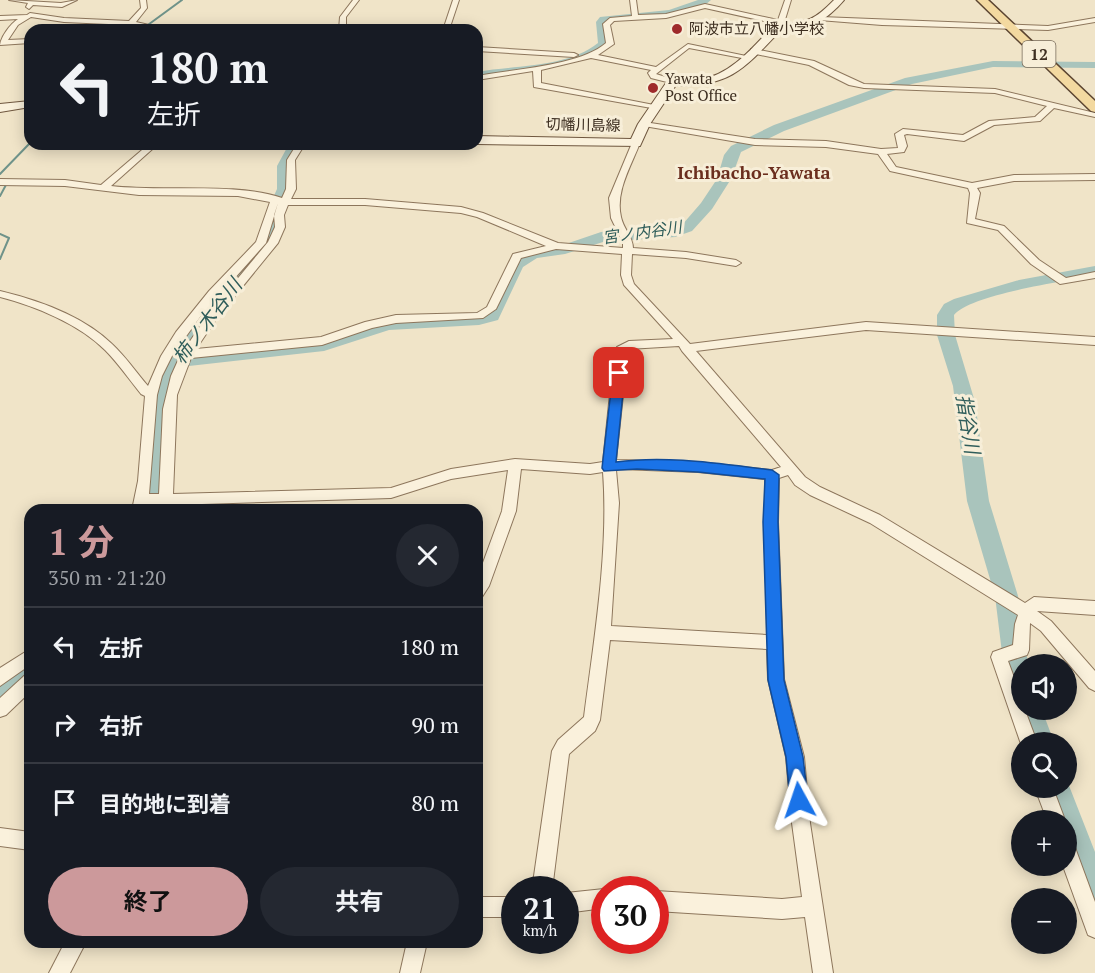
<!DOCTYPE html>
<html lang="ja">
<meta charset="utf-8">
<style>
body{margin:0;font-family:"PT Serif","Noto Sans JP",serif;background:#242831;color:#f1f3f6;height:100vh;display:flex;flex-direction:column;font-size:22px;white-space:nowrap}
*{box-sizing:border-box;margin:0}
p{font-size:20px;color:#9ea1a6}
.icon{flex:none;width:33px;height:33px;fill:none;stroke:currentColor;stroke-width:2;stroke-linecap:round;stroke-linejoin:round}
.map{position:relative;flex:1;overflow:hidden}
.details{position:absolute;left:24px;top:504px;width:459px;height:444px;display:flex;flex-direction:column;background:#171b24;border-radius:18px;box-shadow:0 3px 15px #0003}
.details>*{flex:none}
.banner{position:absolute;left:24px;top:24px;width:459px;height:126px;border-radius:18px;box-shadow:0 3px 15px #0003;background:#171b24;color:#f1f3f6;overflow:hidden}
.controls{position:absolute;left:1011px;top:654px;display:grid;gap:12px}
.controls a{display:grid;place-items:center;width:66px;height:66px;border-radius:50%;background:#171b24;box-shadow:0 3px 15px #0003;font-size:30px}
.speed{position:absolute;left:501px;top:876px;display:flex;gap:12px;font-size:30px;font-weight:700;text-align:center}
.speed>*{display:grid;place-content:center;width:78px;height:78px;border-radius:50%;background:#171b24;box-shadow:0 3px 15px #0003;line-height:1}
.speed small{font-size:15px;font-weight:400}
.speed .limit{border:9px solid #d22;background:#fff;color:#111}
.pin{position:absolute;display:grid;place-items:center;width:51px;height:51px;color:#fff;margin:-26px;border-radius:12px;box-shadow:0 3px 9px #0006}
.me{position:absolute;width:66px;margin:-33px;rotate:355deg;stroke-linejoin:round;filter:drop-shadow(0 0 4px #0008)}
.turn{display:flex;align-items:center;gap:21px;height:126px;padding:0 24px;font-size:27px}
.turn .icon{width:78px;height:78px;stroke-width:2.5}
.turn b{display:block;font-size:42px;line-height:51px}
.round{display:grid;place-items:center;flex:none;width:63px;height:63px;border-radius:32px;background:#242831}
.head{display:flex;align-items:center;justify-content:space-between;height:102px;padding:0 24px}
h1{font-size:36px;font-weight:700;line-height:45px;color:#cc999b}
.cta{display:flex;gap:12px;margin-top:auto;padding:12px 24px}
.cta a{flex:1;height:69px;border-radius:36px;background:#cc999b;color:#111;font-size:24px;font-weight:700;line-height:69px;text-align:center}
.cta a+a{background:#242831;color:#f1f3f6}
ul{padding:0;list-style:none}
li{display:flex;align-items:center;gap:18px;height:78px;padding:0 24px;border-top:2px solid #363941}
li div{flex:1}
li b{display:block;font-size:22px}
li em{font-style:normal}
.map>svg:first-child{display:block}
.lines{fill:none;stroke-linecap:round;stroke-linejoin:round}
.stream{stroke:#6f938a;stroke-width:2}
.river{fill:#a9c4bc;fill-rule:evenodd}
.minor-casing{stroke:#8d765c;stroke-width:2}
.secondary-casing{stroke:#6f573f;stroke-width:2}
.primary-casing{stroke:#5b4430;stroke-width:3}
.minor{fill:#faf1dc;fill-rule:evenodd}
.secondary{fill:#faf1dc;fill-rule:evenodd}
.primary{fill:#f3d9a0;fill-rule:evenodd}
.route{fill:#1a73e8;stroke:#114b97;stroke-width:1.5}
.poi-dot{fill:#9e2a2b;stroke:#f7eed8;stroke-width:2}
.labels{text-anchor:middle;stroke-width:6;stroke-linejoin:round;paint-order:stroke}
.far-poi-label{font-size:15px;fill:#3d2e20;stroke:#f7eed8;text-anchor:start}
.far-street-label{font-size:15px;fill:#3d2e20;stroke:#f7eed8}
.shield{fill:#f7eed8;stroke:#756857;stroke-width:1.5}
.shield-label{font-size:16px;font-weight:bold;fill:#3d2e20}
.far-water-label{font-size:16px;font-style:italic;fill:#2f5d5a;stroke:#f7eed8}
.far-quarter-label{font-size:18px;font-weight:bold;fill:#6b2e1e;stroke:#f7eed8}
.water-label{font-size:20px;font-style:italic;fill:#2f5d5a;stroke:#f7eed8}
</style>
<div class="map">
<svg width="1095" height="973" viewBox="0 0 1095 973">
<rect width="100%" height="100%" fill="#f0e4c8"/>
<g class="lines">
<!-- stream -->
<g class="stream">
<path d="M141 30 182 0"/>
<path d="M0 174 30 143"/>
<path d="M0 196 7 183"/>
<path d="M0 234 9 238 0 259"/>
</g>
<!-- river -->
<g class="river">
<path d="M698 0H711C685 24 640 15 608 21L610 44 599 54 585 59 477 80V72C515 65 567 68 598 43L596 22 600 17 669 10Z"/>
<path d="M993 61 1095 62V68L993 67 912 84 784 131 741 152 731 179 712 209 692 231 675 237 603 242 565 254 537 258 523 267 498 320 479 325 389 330 324 351 180 367C158 407 168 465 159 510H137L144 482 146 423 152 384 182 333 261 241 266 231 265 216 277 189V166L289 144H303L291 166V189L279 216 282 231 276 243 236 289 187 354 323 339 388 318 485 312 508 264 527 251 557 247 601 232 682 225 701 203 717 179 724 155 731 146 774 125 905 78Z"/>
<path d="M1095 266V276C1068 280 969 295 954 315L955 335 975 402 989 501 1018 596 1028 664H1022V710H1042L1054 742H1028L1016 710 1021 701 1013 698 1004 669 995 596 967 501 953 386 937 335V315L944 304 954 299 1019 280Z"/>
<path d="M30 655V683L9 702 0 705V677L21 659Z"/>
<path d="M1066 778 1095 852V907L1084 903 1066 854V820H1055L1043 788H1066Z"/>
</g>
<!-- minor casing -->
<g class="minor-casing">
<g id="minor">
<path d="M9 0 61 3 77 0 62 7 33 5 29 9 26 7 28 3Z"/>
<path d="M140 0H146L147 8 136 22 149 25 147 30H140L142 27 131 25 64 22 31 17 18 25 8 40 30 39V43L0 45C1 37 10 24 18 19L0 20V16L27 15 30 13 64 18 129 21 141 8Z"/>
<path d="M353 0H359L346 17V27L377 28 380 30H339L340 17Z"/>
<path d="M453 0H459L449 30H443Z"/>
<path d="M630 0H636L638 15 666 14 705 4 778 20 785 0H791L784 23 777 30 774 28 777 24 705 8 666 18 614 21 610 25 614 44 598 55 656 67 688 44 751 57 747 59 689 48 656 74 675 80V84L651 78 648 73 651 70 591 58 541 70V83L654 105H657V109L534 87 533 71 477 80V76C512 69 580 66 606 43L603 24 610 18 632 16Z"/>
<path d="M821 17 1048 26 1095 18V22L1048 30 882 25 819 20Z"/>
<path d="M477 47 574 53 578 55 574 57 477 51Z"/>
<path d="M754 49 814 61 864 84 995 89 1095 113V117L1054 108 1040 121 994 125 964 141 907 134 904 135 907 146 904 152 887 154 896 167 972 183 1014 175 1095 174V180L1014 181 977 188 980 193 975 219 1004 226 1039 260 1066 278 1095 272V278L1060 284 1031 264 998 230 967 223 970 193 968 188 890 171 878 154 826 147 755 145 644 126 640 124 644 122 755 139 826 141 881 149 898 148 895 134 903 129 963 135 989 121 1035 117 1047 106 995 93 864 88 849 85 809 65 751 53V49Z"/>
<path d="M636 140 640 143C631 166 615 192 621 217 623 228 633 237 633 248L686 252 736 260 741 263 736 266 686 258 632 254 631 275 634 284 690 344 866 322 1095 337V345L866 330 696 351 805 477 820 487 880 515 1025 603 1034 597 1095 601V615L1037 611 1051 621 1095 671V691L1089 688 1041 631 1030 623 1029 650 1027 655 1008 661 1022 699V710H1025L1037 742H1022V747L991 657 993 652 1013 645 1015 624 1018 615 870 523 810 495 795 485 788 475 779 478 778 522 784 679 804 757 810 823 833 973H813L805 917 782 919 656 911V891L782 899 802 897 792 823 786 757 768 679 767 649 610 640 600 720 595 731 569 754 552 890H532L552 751 558 740 584 717C594 640 609 550 603 472L590 474 521 469 516 511 489 586 482 597 477 598V579L502 511 508 470 451 479 391 498 171 505 170 510H156L157 505H147L146 510H132L138 481 145 396 141 394C129 379 118 363 105 350 79 324 35 306 0 297V291C38 300 83 316 112 344 125 356 136 372 148 386L161 356 176 332 209 291 256 242 270 202 238 196 139 195 65 186 0 185V179L65 180 101 185 149 144H158L111 186C163 192 236 182 282 198L286 189 287 160 297 144H305L295 160 296 189 291 199H365L461 207 483 213 558 243 623 248V243L611 218 609 198 632 143ZM278 203 274 215 275 227 268 242 209 313 180 356 171 376 163 409 159 494H149L157 395 162 376 172 356 200 317 266 243ZM288 205H365L461 213 477 217 546 246 513 254 487 307 477 313 396 315 365 322 321 337 196 349 217 318 278 243 285 227 284 215ZM556 249 622 254 621 275 624 285 673 339 629 341 617 347 614 354 603 462 590 464 515 459 451 469 391 488 173 494 177 395 191 358 322 345 372 328 396 323 483 318 496 309 521 258ZM679 346 682 351 781 467 772 470 698 462 616 460 628 349ZM621 469 698 472 765 479 767 635 611 626 619 503 616 470Z"/>
<path d="M30 649V665L0 686V668Z"/>
<path d="M30 673V692L6 715 0 717V698L24 676Z"/>
<path d="M1035 788H1053L1065 820H1047Z"/>
<path d="M0 828 30 832V850L0 846Z"/>
<path d="M1066 840 1073 842 1095 902V938L1088 935 1063 866H1066Z"/>
<path d="M604 889V908L566 913V893Z"/>
<rect x="477" y="897" width="37" height="20"/>
<path d="M65 942H86L70 973H49Z"/>
<path d="M407 942H427L420 973H400Z"/>
</g>
</g>
<!-- secondary casing -->
<g class="secondary-casing">
<g id="secondary">
<path d="M834 0H844C827 20 806 33 780 31 744 69 730 87 676 85L650 124 640 146 477 144V136L631 139 638 124 668 80C679 77 690 81 701 79 731 75 754 46 773 26 804 21 810 25 834 0Z"/>
<path d="M30 101V107L0 112V104Z"/>
</g>
</g>
<!-- primary casing -->
<g class="primary-casing">
<path id="primary" d="M977 0H988L1095 101V112L1091 111Z"/>
</g>
<!-- minor -->
<use href="#minor" class="minor"/>
<!-- secondary -->
<use href="#secondary" class="secondary"/>
<!-- primary -->
<use href="#primary" class="primary"/>
</g>
<!-- route -->
<path class="route" d="M619 369 625 373 616 462C668 455 721 464 772 470L779 475 778 522 784 680 803 757 808 800 805 806 799 809 793 806 790 800 786 757 768 680 763 522 765 479 698 472 637 469 604 471 602 468 613 373Z"/>
<!-- markers -->
<g class="poi-dot">
<circle cx="677" cy="29" r="6"/>
<circle cx="653" cy="88" r="6"/>
</g>
<g class="labels">
<!-- far-poi labels -->
<g class="far-poi-label">
<text x="689" y="34">阿波市立八幡小学校</text>
<text x="665" y="84">Yawata<tspan x="665" dy="17">Post Office</tspan></text>
</g>
<!-- far-street labels -->
<g class="far-street-label">
<text transform="translate(583 125) rotate(1)" y="5">切幡川島線</text>
</g>
<!-- shield labels -->
<rect class="shield" x="1022.5" y="41" width="33" height="26" rx="4.5"/>
<g class="shield-label">
<text x="1039" y="60">12</text>
</g>
<!-- far-water labels -->
<g class="far-water-label">
<text transform="translate(642 232) rotate(-8)" y="6">宮ノ内谷川</text>
</g>
<!-- far-quarter labels -->
<g class="far-quarter-label">
<text x="754" y="179">Ichibacho-Yawata</text>
</g>
<!-- water labels -->
<g class="water-label">
<text transform="translate(207 321) rotate(-53)" y="7">柿ノ木谷川</text>
<text transform="translate(968 424) rotate(81)" y="7">指谷川</text>
</g>
</g>
</svg>
<div class="controls">
<a><svg class="icon" aria-label="sound" viewBox="0 0 24 24"><path d="M4 9h4l5-4v14l-5-4H4zM17 9q2 3 0 6"/></svg></a>
<a><svg class="icon" aria-label="search" viewBox="0 0 24 24"><circle cx="10" cy="10" r="6"/><path d="M15 15l6 6"/></svg></a>
<a>+</a>
<a>−</a>
</div>
<div class="speed"><div>21<small>km/h</small></div><div class="limit">30</div></div>
<div class="pin" style="left:619px;top:373px;background:#d93025"><svg class="icon" aria-label="arrive" viewBox="0 0 24 24"><path d="M6 21V4h12l-3 4 3 4H6"/></svg></div>
<svg class="me" style="left:799px;top:800px" viewBox="-20 -20 40 40"><path d="M0-17L14 15 0 8-14 15z" fill="#1a73e8" stroke="#fff" stroke-width="4"/></svg>
<div class="banner">
<div class="turn"><svg class="icon" aria-label="left" viewBox="0 0 24 24"><path d="M17 20v-9H6M10 6l-5 5 5 5"/></svg><div><b>180 m</b>左折</div></div>
</div>
<section class="details">
<div class="head"><div><h1>1 分</h1><p>350 m · 21:20</p></div><a class="round"><svg class="icon" aria-label="close" viewBox="0 0 24 24"><path d="M6 6l12 12M18 6L6 18"/></svg></a></div>
<ul>
<li><svg class="icon" aria-label="left" viewBox="0 0 24 24"><path d="M17 20v-9H6M10 6l-5 5 5 5"/></svg><div><b>左折</b></div><em>180 m</em></li>
<li><svg class="icon" aria-label="right" viewBox="0 0 24 24"><path d="M7 20v-9h11M14 6l5 5-5 5"/></svg><div><b>右折</b></div><em>90 m</em></li>
<li><svg class="icon" aria-label="arrive" viewBox="0 0 24 24"><path d="M6 21V4h12l-3 4 3 4H6"/></svg><div><b>目的地に到着</b></div><em>80 m</em></li>
</ul>
<div class="cta"><a>終了</a><a>共有</a></div>
</section>
</div>
